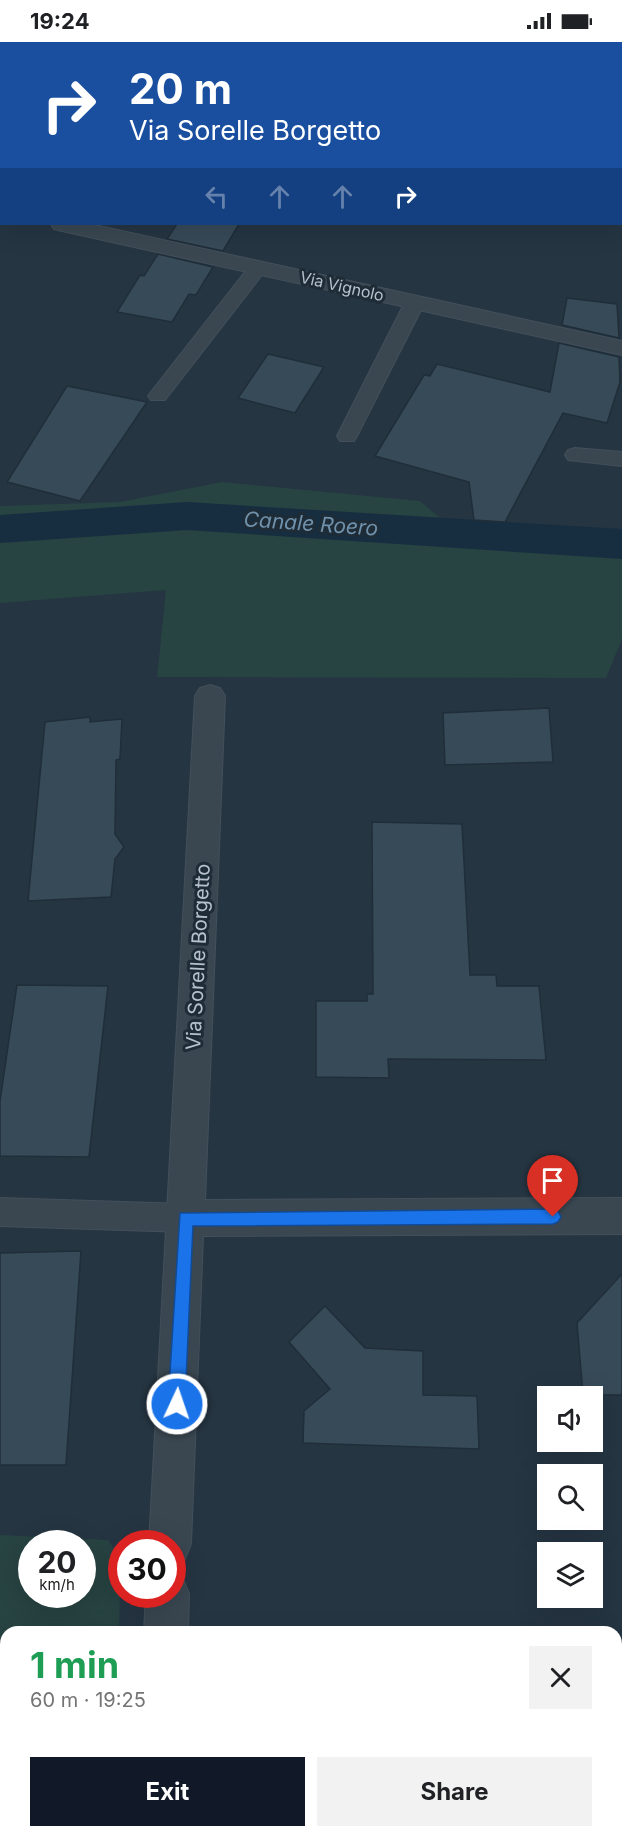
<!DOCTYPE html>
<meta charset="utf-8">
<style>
body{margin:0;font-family:Inter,sans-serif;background:#f2f2f2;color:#202124;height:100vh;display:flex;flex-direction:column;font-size:22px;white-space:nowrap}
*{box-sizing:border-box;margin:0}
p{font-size:20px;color:#757577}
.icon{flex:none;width:33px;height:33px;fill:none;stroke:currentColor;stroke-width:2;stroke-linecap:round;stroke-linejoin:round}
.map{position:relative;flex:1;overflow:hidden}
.panel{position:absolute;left:0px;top:1584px;width:622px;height:212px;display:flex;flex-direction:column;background:#fff;border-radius:18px 18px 0 0;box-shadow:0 6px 24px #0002}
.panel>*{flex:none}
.top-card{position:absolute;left:0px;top:0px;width:622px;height:183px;box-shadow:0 6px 24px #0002;background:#1a4fa0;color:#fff;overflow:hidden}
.buttons{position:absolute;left:537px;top:1344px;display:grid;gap:12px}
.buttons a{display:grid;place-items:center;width:66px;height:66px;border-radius:0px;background:#fff;box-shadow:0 6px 24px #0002;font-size:30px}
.speed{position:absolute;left:18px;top:1488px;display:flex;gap:12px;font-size:30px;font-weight:700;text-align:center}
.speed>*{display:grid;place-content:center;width:78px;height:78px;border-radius:50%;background:#fff;box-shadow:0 6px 24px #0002;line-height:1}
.speed small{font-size:15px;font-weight:400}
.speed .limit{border:9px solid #d22;background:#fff;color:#111}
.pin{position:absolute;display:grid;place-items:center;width:51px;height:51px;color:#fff;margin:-62px -26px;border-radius:50% 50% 50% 0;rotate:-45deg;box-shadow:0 0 6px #0007}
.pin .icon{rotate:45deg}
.me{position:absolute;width:66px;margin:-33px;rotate:3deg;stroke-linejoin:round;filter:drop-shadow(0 0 4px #0008)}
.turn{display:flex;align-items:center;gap:21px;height:126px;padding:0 30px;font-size:27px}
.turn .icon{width:78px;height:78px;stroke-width:2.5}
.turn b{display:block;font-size:42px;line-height:51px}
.lanes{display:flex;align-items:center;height:57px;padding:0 30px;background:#0003;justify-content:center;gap:30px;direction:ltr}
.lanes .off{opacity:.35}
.round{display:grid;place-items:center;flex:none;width:63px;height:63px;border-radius:0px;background:#f2f2f2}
.summary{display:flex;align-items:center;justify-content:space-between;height:102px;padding:0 30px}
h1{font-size:36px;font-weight:700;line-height:45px;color:#1e9e55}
.button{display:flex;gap:12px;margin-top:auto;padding:12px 30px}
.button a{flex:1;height:69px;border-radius:0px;background:#111827;color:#fff;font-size:24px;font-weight:700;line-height:69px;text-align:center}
.button a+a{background:#f2f2f2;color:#202124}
.status{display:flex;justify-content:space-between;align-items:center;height:42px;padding:0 30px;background:#fff;direction:ltr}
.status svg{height:16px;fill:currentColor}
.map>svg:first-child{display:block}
.green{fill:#274342;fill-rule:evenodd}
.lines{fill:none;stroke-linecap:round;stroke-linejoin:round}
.canal{fill:#172e41;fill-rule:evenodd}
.building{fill:#374a58;stroke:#202e39;stroke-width:1.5}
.service-casing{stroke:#43505b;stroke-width:2}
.minor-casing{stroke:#43505b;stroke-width:2}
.service{fill:#3a4751;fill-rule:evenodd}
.minor{fill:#3a4751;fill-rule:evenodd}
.route{fill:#1a73e8;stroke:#114b97;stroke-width:1.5}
.labels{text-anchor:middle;stroke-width:6;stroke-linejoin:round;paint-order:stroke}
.far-street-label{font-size:16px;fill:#b6c1cc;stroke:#1e2c37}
.street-label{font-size:20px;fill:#b6c1cc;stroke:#1e2c37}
.water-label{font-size:21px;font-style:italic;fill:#6f91ab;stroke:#1e2c37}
</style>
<div class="status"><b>19:24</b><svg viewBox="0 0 49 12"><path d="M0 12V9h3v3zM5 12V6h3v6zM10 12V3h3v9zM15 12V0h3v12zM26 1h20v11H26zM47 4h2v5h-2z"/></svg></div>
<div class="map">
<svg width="622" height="1795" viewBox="0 0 622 1795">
<rect width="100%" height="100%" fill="#253542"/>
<!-- green -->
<g class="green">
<path d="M444 0H622V69L621 2Z"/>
<path d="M222 440 420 459 470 501 622 505V597L606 636 157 635 166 548 0 561V464L120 460Z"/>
<path d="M0 1493 108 1498 121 1517 119 1590H6V1668L0 1667ZM32 1502H82V1552H32Z"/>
</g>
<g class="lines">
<!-- canal -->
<g class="canal">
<path d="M518 0H553L554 2H519Z"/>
<rect x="621" y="13" width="1" height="19"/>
<path d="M187 460 622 487V517L187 488 0 501V473Z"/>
</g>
</g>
<!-- building -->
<g class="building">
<path d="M177 182H239L223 209 167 197Z"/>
<path d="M158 212 213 225 196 253 189 252 172 280 117 270 140 233 144 234Z"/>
<path d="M567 256 617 262 619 296 562 283Z"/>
<path d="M559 301 619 315 620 340 607 381 563 371 505 480 474 478 469 440 375 414 424 333 430 334 437 322 550 350Z"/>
<path d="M268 312 324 325 295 371 238 356Z"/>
<path d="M67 344 147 360 80 459 7 440Z"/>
<path d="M549 666 553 720 445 723 443 671Z"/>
<path d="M90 675V680L122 677 120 717 116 718 115 792 124 805 115 817 111 855 28 859 45 680Z"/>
<path d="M372 780 462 782 470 933H496L497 944H539L546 1018 388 1017 389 1036 316 1035V959H367V952H373Z"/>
<path d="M17 943 108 944 89 1115 0 1114V1059Z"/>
<path d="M81 1209 66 1423H0V1211Z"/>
<path d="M622 1232V1353H583L577 1281Z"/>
<path d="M325 1264 365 1306 423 1309V1353L477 1354 479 1407 303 1401 304 1369 330 1347 289 1300Z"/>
</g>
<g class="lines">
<!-- service casing -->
<g class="service-casing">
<g id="service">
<path d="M259 219 268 225 165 358H151L148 354 151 350 252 221Z"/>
<path d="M415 254 425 260 357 394 354 399H340L337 394 405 260Z"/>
<path d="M575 406 622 410V424L568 418 565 413 568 408Z"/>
<path d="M0 1156 185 1162 196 1166 200 1176 196 1186 185 1190 0 1184Z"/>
</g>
</g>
<!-- minor casing -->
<g class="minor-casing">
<g id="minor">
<rect x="0" y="159" width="2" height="14"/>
<path d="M51 182H90L622 299V313L62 189 54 187Z"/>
<path d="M210 643 220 646 225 654 205 1158 622 1156V1192L203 1194 191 1502 185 1517 172 1522V1502H149L195 654 200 646Z"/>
<path d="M172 1532 183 1537 189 1552 188 1590H144L146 1552H172Z"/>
<path d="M0 1706 6 1707V1753L0 1752Z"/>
<path d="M622 1761V1795H597L595 1790H616V1762Z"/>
<path d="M453 1790H539L537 1795H455Z"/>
</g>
</g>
<!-- service -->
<use href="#service" class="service"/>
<!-- minor -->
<use href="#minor" class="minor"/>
</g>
<!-- route -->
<path class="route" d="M553 1167 558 1169 561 1175 558 1180 553 1182 193 1184 185 1362 182 1368 177 1370 171 1368 168 1362 180 1171Z"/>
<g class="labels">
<!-- far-street labels -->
<g class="far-street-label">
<text transform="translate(342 244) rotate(13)" y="6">Via Vignolo</text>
</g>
<!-- street labels -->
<g class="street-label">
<text transform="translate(198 915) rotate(-87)" y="7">Via Sorelle Borgetto</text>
</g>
<!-- water labels -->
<g class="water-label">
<text transform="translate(311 482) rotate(4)" y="7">Canale Roero</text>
</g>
</g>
</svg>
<div class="buttons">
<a><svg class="icon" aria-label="sound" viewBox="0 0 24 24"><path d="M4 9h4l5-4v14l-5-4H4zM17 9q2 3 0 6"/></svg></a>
<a><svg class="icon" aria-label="search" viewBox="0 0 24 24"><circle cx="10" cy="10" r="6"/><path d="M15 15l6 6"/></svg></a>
<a><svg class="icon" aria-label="layers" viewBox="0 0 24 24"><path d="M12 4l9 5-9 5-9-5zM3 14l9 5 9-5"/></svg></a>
</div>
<div class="speed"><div>20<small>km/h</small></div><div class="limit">30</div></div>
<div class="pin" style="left:553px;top:1175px;background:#d93025"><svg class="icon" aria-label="arrive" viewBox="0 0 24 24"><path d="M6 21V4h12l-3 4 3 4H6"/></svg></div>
<svg class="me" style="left:177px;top:1362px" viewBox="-20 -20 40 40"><circle r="17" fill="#1a73e8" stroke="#fff" stroke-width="3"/><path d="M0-11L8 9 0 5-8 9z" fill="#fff"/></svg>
<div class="top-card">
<div class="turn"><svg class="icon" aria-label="right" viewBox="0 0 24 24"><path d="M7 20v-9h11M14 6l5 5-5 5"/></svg><div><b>20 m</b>Via Sorelle Borgetto</div></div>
<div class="lanes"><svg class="icon off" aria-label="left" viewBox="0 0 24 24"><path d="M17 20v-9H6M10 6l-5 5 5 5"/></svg><svg class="icon off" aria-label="ahead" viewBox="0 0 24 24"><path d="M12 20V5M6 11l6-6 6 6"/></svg><svg class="icon off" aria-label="ahead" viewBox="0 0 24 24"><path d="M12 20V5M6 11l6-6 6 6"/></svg><svg class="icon" aria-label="right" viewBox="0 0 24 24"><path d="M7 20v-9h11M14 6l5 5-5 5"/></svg></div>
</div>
<section class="panel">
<div class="summary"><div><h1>1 min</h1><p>60 m · 19:25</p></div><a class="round"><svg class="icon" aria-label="close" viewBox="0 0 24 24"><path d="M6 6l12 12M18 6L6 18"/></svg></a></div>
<div class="button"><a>Exit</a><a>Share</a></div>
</section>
</div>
